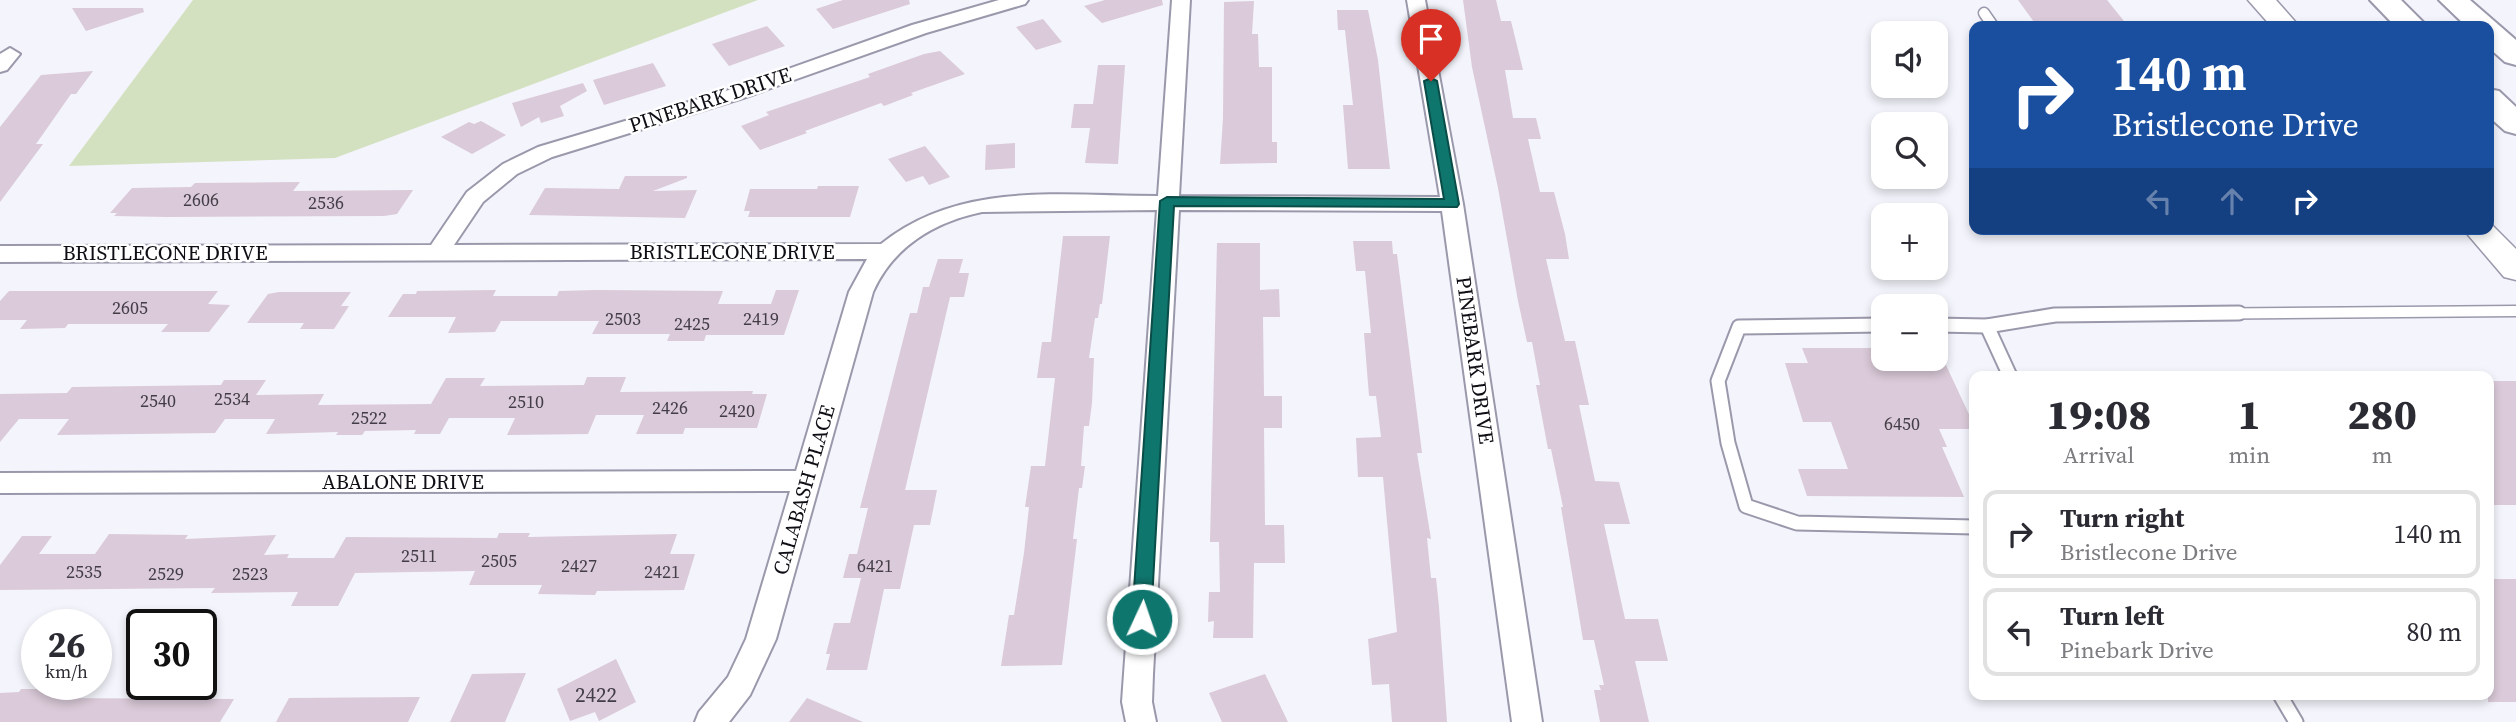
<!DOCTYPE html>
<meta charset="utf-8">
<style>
body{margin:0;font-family:"Source Serif 4",serif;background:#f2f2f3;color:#2b2b33;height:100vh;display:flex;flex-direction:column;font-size:26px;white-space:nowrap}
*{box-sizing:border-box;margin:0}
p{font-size:23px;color:#7c7c81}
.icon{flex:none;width:38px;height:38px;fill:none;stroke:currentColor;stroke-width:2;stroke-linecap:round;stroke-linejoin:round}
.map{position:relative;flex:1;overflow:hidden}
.side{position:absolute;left:1969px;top:371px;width:525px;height:329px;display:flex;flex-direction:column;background:#fff;border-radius:14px;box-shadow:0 4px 10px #0003}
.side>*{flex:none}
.guide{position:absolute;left:1969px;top:21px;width:525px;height:214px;border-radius:14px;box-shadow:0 4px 10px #0003;background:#1a4fa0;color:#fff;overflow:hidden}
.buttons{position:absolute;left:1871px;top:21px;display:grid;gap:14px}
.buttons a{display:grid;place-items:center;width:77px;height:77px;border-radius:14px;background:#fff;box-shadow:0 4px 10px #0003;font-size:35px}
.speed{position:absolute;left:21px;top:609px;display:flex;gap:14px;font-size:35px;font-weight:700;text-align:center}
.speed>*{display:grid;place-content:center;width:91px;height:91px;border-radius:50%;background:#fff;box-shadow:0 4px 10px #0003;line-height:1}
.speed small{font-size:18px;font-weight:400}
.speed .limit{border:4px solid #111;border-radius:10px;background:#fff;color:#111}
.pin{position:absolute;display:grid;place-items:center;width:60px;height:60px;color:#fff;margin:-72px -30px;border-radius:50% 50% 50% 0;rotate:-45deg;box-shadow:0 0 7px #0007}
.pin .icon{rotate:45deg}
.me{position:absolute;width:77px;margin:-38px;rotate:3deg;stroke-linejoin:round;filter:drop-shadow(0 0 5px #0008)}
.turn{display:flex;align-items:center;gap:24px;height:147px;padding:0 28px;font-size:32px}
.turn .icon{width:91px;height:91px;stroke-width:2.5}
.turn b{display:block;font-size:49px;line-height:60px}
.lanes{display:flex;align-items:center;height:66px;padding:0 28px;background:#0003;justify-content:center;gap:35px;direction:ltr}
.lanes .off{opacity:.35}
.eta{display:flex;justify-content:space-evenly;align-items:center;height:119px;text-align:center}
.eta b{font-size:42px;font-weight:800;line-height:49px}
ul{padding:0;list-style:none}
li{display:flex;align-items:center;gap:21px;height:88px;margin:0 14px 10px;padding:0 14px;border:4px solid #e1e1e2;border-radius:14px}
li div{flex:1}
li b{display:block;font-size:26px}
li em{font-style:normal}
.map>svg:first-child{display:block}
.green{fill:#d3e1c0}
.building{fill:#dbcad9}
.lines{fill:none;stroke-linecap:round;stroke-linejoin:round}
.lane-far1-casing{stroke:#9a98ab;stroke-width:13}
.lane-casing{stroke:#9a98ab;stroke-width:17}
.street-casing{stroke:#9a98ab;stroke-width:4}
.secondary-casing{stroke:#9a98ab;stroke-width:3}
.highway-casing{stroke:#9a98ab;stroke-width:4}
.lane-far1{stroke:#fff;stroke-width:10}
.lane{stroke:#fff;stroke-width:13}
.street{fill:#fff;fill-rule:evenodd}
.secondary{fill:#fff;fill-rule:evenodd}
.highway{fill:#fff;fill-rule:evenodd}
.route{fill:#0f766e;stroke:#0a4d48;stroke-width:2}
.labels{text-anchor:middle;stroke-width:5;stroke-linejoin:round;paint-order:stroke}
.number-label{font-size:18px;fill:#423d46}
.street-label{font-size:21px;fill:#0f0e15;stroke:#fff}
.near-number-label{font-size:21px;fill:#423d46}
</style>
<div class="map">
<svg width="2516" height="722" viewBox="0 0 2516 722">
<rect width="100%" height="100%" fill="#f4f4fc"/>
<!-- green -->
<path class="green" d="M193 0H758L335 158 69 166Z"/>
<!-- building -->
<g class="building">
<path d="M843 0H909L910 4 833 29 816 9Z"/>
<path d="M1105 0H1162L1163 5 1102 23 1084 6Z"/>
<path d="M1463 0H1496L1501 21H1511L1523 70H1505L1513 118H1536L1541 139H1528L1540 192H1554L1565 234 1569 259H1546L1565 341H1575L1589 405H1579L1595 481 1619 482 1630 524H1604L1625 619H1658L1668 661H1635L1649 722H1600L1594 690H1601L1599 685H1604L1594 640H1583L1561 507H1563L1551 449H1548L1536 385H1540L1532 342H1527L1518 301 1498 188 1472 67Z"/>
<path d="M2018 0H2107L2128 26H2037Z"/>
<path d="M1254 1 1252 34H1258L1259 67H1272V142H1277V163L1220 164 1223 118 1224 2Z"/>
<path d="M72 8H143L144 12 86 31Z"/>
<path d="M1337 10H1368L1378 60 1390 169H1348L1343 105H1353L1345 30H1338Z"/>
<path d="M1043 19 1062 42 1036 50 1016 27Z"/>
<path d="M767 26 785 46 729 66 712 44Z"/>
<path d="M940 51 965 74 911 93 913 95 884 106 881 103 805 131 807 133 760 150 741 126 769 115 766 112 870 77 868 74 924 54Z"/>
<path d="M653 63 666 86 604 105 593 80Z"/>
<path d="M1098 65H1125L1118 164 1085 163 1090 128H1071L1074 104H1093Z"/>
<path d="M93 71 76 94H71L36 144H43L0 202V127L41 75Z"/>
<path d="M583 83 587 91 560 106 564 116 541 123 539 117 521 127 512 103Z"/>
<path d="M481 121 506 135 472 154 441 137 469 122 474 124Z"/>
<path d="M1015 143V168L985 170 986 145Z"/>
<path d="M925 146 950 177 929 185 923 176 906 182 888 159Z"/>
<path d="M625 176H687V178L653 191 697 190 685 218 529 215 545 188 619 189Z"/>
<path d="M300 182 293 191 413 190 397 214 384 216 167 217 114 216 117 213H110L132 188 191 187 195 183Z"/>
<path d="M818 186H859L850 217H748L750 211H744L750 189H817Z"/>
<path d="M1063 236H1110L1102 304H1100L1098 318H1095L1089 358H1094L1092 403 1089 426H1084L1081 466H1085L1082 488H1079L1073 539H1077L1062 665 1001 666 1009 615H1014L1024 553 1029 507H1025L1031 466H1045L1055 378H1037L1042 342H1051Z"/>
<path d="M1353 241H1392L1393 254H1397L1422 453H1417L1431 539 1427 538 1431 578H1436L1439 607 1447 722H1392L1389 684 1372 685 1368 639 1397 632 1383 477H1358L1356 438 1381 437 1376 396H1369L1364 333H1371L1365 271H1356Z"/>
<path d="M1217 243H1260V290L1279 289 1280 317H1263L1264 396H1282V428H1264L1265 525H1284L1285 563H1254L1253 638H1213L1214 621 1208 622 1209 592H1220L1219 542H1210Z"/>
<path d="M938 259H963L959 273H969L964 297H950L905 490H937L930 525H914L900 589H884L867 670H826L830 654H826L834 623H850L861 578H843L849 554H857L868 508H860L910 313H917L923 287H929Z"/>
<path d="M496 290 493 296H557L559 291 596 290 723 291 718 304H771L776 290H799L784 335H706L704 341H667L670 334H592L599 321H501L495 332 448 333 456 317H388L403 294H416L417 291Z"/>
<path d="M9 291H218L208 304 230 305 209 332H161L168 324H68L65 328 20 329 27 320H0V301Z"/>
<path d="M279 292H351L341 306H349L334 329H300L304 323H247L268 294Z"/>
<path d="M1802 348H1883V359H1905L1906 363H1945L1974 425V429H1939L1947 447H1942L1964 497 1807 496 1798 469H1848L1831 422H1803L1785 363H1808Z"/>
<path d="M587 377H626L620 392 753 391 752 394H767L757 428H685L683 434H636L644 415H596L588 434 507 435 515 418H449L440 434H414L416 430 365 431 362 435H336L338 432 266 434 275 419H225L215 433 57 435 69 419H19L0 442V394L67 393 72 387 221 385 224 380H266L256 395 324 394 318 405 431 404 446 378H485L480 386 584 385Z"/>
<rect x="2488" y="381" width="28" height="124"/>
<path d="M499 533H530L528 537 677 534 670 554H695L684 590 597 591 595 595 538 594 542 585H469L475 571 355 573 338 606H291L298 592 211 593 215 588 0 590V565L22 536H52L39 554H95L109 534 188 535 185 539 276 535 264 555 289 554 287 558H334L346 537 497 538Z"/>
<rect x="2488" y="579" width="28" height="123"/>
<path d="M616 659 636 702 599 721 595 712 570 721 557 689Z"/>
<path d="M526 673 505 722H450L472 674Z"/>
<path d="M1265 674 1288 722H1222L1209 693Z"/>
<path d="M21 689H57L51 698 234 699 220 722H0V693L19 692Z"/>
<path d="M420 697 408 722H276L289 698Z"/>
<path d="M807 698 863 722H789Z"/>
</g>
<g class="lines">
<!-- lane-far1 casing -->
<g class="lane-far1-casing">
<g id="lane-far1">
<path d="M1984 13 1993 26"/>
<path d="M2054 315 2516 311"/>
</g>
</g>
<!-- lane casing -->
<g class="lane-casing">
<g id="lane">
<path d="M1883 325 1739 327 1718 381 1728 443 1746 506 1797 523 1974 527"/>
<path d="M1936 325 1987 326 2055 315 2239 313"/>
<path d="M1987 326 2010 376"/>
<path d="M2280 695 2296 722"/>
</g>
</g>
<!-- street casing -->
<g class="street-casing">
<g id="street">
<path d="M999 0H1028L1025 4 926 33 743 98 552 157 517 174 483 202 454 245 881 244C960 180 1063 196 1158 196L1172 0H1190L1179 196 1440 197 1407 0H1425L1463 204 1542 722H1512L1442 211 1179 210 1153 674 1152 702 1156 722H1126L1122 702 1157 210 982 212C934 222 893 247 873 292L776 639 750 695 729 722H695L699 712 728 677 746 639 790 491 0 493V473L796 471 849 292 867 259 0 262V246L431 245 467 192 503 164 538 147 729 90 912 25Z"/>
<path d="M10 48 20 54 7 70 0 72V54Z"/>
</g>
</g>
<!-- secondary casing -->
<g class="secondary-casing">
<g id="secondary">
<path d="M2248 0H2276L2299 26H2271Z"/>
<path d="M2488 221 2516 249V280L2504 277 2463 229H2488Z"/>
</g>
</g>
<!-- highway casing -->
<g class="highway-casing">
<g id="highway">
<path d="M2370 0H2401L2427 26H2395Z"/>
<path d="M2439 0H2470L2516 40V65L2505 62 2488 47V26H2466Z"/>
<path d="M2488 89 2499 91 2516 107V134L2505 131 2488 116Z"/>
</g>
</g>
<!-- lane-far1 -->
<use href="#lane-far1" class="lane-far1"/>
<!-- lane -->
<use href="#lane" class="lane"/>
<!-- street -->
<use href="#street" class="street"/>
<!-- secondary -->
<use href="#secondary" class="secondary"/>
<!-- highway -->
<use href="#highway" class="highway"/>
</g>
<!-- route -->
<path class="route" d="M1431 78 1437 81 1459 204 1457 207 1174 206 1151 619 1149 624 1142 627 1135 624 1132 619 1160 201 1167 197 1444 199 1424 81Z"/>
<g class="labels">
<!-- number labels -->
<g class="number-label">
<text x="201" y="206">2606</text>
<text x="326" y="209">2536</text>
<text x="130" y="314">2605</text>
<text x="623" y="325">2503</text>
<text x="761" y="325">2419</text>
<text x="692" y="330">2425</text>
<text x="232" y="405">2534</text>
<text x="158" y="407">2540</text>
<text x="526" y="408">2510</text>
<text x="670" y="414">2426</text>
<text x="737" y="417">2420</text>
<text x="369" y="424">2522</text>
<text x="1902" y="430">6450</text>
<text x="419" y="562">2511</text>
<text x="499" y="567">2505</text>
<text x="579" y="572">2427</text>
<text x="875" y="572">6421</text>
<text x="84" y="578">2535</text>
<text x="662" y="578">2421</text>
<text x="166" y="580">2529</text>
<text x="250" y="580">2523</text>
</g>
<!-- street labels -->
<g class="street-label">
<text transform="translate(710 100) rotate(-18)" y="7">PINEBARK DRIVE</text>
<text x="732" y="259">BRISTLECONE DRIVE</text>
<text x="165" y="260">BRISTLECONE DRIVE</text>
<text transform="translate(1475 360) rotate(82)" y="7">PINEBARK DRIVE</text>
<text x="403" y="489">ABALONE DRIVE</text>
<text transform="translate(804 490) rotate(-74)" y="7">CALABASH PLACE</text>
</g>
<!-- near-number labels -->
<g class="near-number-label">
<text x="596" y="702">2422</text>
</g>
</g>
</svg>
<div class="buttons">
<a><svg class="icon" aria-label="sound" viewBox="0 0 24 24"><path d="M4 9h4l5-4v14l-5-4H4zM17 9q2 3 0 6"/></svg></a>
<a><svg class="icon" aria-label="search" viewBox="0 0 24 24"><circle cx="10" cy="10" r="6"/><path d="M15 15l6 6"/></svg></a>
<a>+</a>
<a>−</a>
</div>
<div class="speed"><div>26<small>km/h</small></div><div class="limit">30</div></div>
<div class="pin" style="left:1431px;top:81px;background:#d93025"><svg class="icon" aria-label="arrive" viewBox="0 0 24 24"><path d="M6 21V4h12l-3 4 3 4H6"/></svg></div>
<svg class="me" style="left:1142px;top:619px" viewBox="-20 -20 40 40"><circle r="17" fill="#0f766e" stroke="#fff" stroke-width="3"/><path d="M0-11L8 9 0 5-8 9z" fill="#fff"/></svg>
<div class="guide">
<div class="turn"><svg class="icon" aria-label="right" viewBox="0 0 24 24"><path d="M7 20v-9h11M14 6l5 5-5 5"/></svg><div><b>140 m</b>Bristlecone Drive</div></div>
<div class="lanes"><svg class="icon off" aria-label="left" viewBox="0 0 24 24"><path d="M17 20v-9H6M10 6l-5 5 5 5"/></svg><svg class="icon off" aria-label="ahead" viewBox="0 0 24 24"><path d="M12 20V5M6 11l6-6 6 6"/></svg><svg class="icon" aria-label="right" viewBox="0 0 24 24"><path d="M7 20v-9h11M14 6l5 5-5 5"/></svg></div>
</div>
<section class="side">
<div class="eta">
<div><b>19:08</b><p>Arrival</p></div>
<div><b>1</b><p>min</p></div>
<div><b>280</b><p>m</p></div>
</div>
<ul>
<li><svg class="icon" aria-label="right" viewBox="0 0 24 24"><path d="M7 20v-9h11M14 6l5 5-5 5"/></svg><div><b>Turn right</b><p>Bristlecone Drive</p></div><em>140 m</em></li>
<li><svg class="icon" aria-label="left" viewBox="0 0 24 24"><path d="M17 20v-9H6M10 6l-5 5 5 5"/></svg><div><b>Turn left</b><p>Pinebark Drive</p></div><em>80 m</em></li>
</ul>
</section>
</div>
